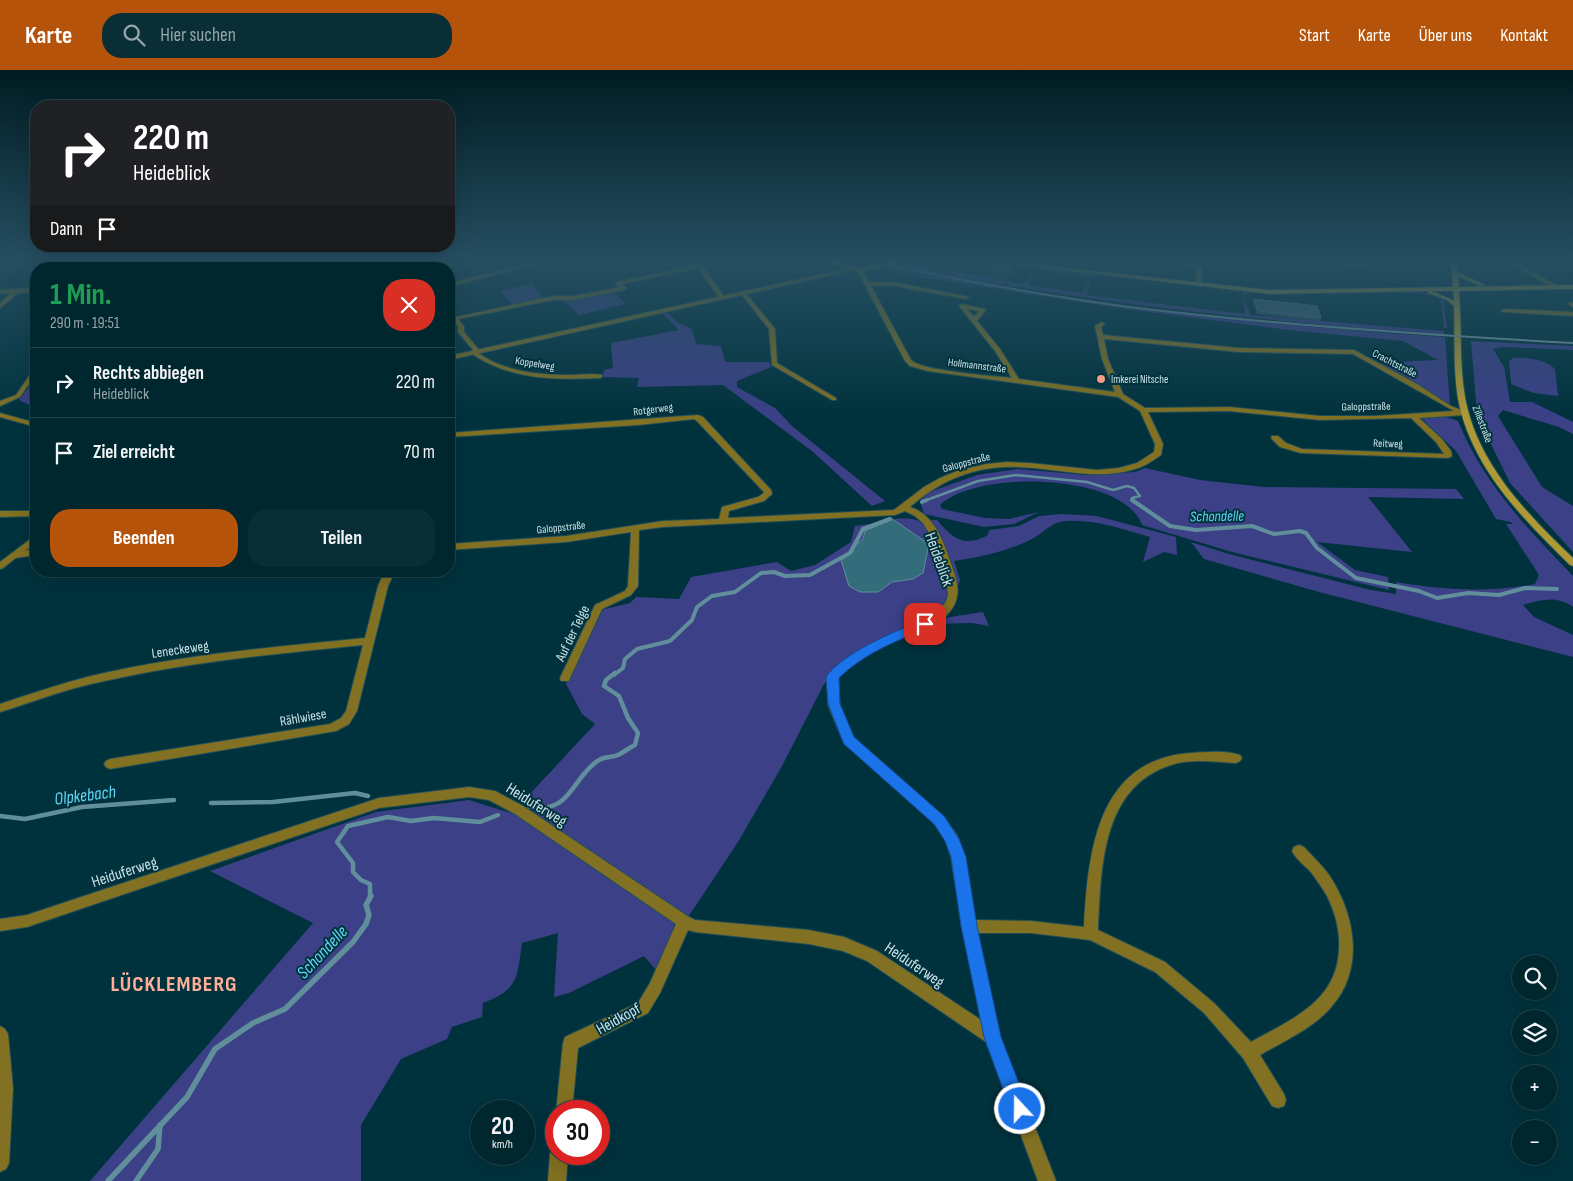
<!DOCTYPE html>
<html lang="de">
<meta charset="utf-8">
<style>
body{margin:0;font-family:"Sofia Sans Condensed",sans-serif;background:#0a2e36;color:#f1f3f6;height:100vh;display:flex;flex-direction:column;font-size:19px;white-space:nowrap}
*{box-sizing:border-box;margin:0}
p{font-size:16px;color:#95a5aa}
.icon{flex:none;width:28px;height:28px;fill:none;stroke:currentColor;stroke-width:2;stroke-linecap:round;stroke-linejoin:round}
.map{position:relative;flex:1;overflow:hidden}
.side{position:absolute;left:30px;top:192px;width:425px;height:315px;display:flex;flex-direction:column;background:#00262e;border-radius:20px;box-shadow:0 5px 20px #0002,0 0 0 1px #22434a}
.side>*{flex:none}
.hud{position:absolute;left:30px;top:30px;width:425px;height:152px;border-radius:20px;box-shadow:0 5px 20px #0002,0 0 0 1px #22434a;background:#202124;color:#fff;overflow:hidden}
.tools{position:absolute;left:1512px;top:885px;display:grid;gap:10px}
.tools a{display:grid;place-items:center;width:45px;height:45px;border-radius:50%;background:#00262e;box-shadow:0 5px 20px #0002,0 0 0 1px #22434a;font-size:25px}
.speed{position:absolute;left:470px;top:1030px;display:flex;gap:10px;font-size:25px;font-weight:700;text-align:center}
.speed>*{display:grid;place-content:center;width:65px;height:65px;border-radius:50%;background:#00262e;box-shadow:0 5px 20px #0002,0 0 0 1px #22434a;line-height:1}
.speed small{font-size:12px;font-weight:400}
.speed .limit{border:8px solid #d22;background:#fff;color:#111}
.pin{position:absolute;display:grid;place-items:center;width:42px;height:42px;color:#fff;margin:-21px;border-radius:10px;box-shadow:0 2px 8px #0006}
.me{position:absolute;width:55px;margin:-28px;rotate:339deg;stroke-linejoin:round;filter:drop-shadow(0 0 4px #0008)}
.turn{display:flex;align-items:center;gap:18px;height:105px;padding:0 20px;font-size:22px}
.turn .icon{width:65px;height:65px;stroke-width:2.5}
.turn b{display:block;font-size:35px;line-height:42px}
.then{display:flex;align-items:center;height:48px;padding:0 20px;background:#0003;gap:10px;font-size:19px}
.round{display:grid;place-items:center;flex:none;width:52px;height:52px;border-radius:20px;background:#0a2e36}
.head{display:flex;align-items:center;justify-content:space-between;height:85px;padding:0 20px}
h1{font-size:30px;font-weight:700;line-height:38px;color:#1e9e55}
.cta{display:flex;gap:10px;margin-top:auto;padding:10px 20px}
.cta a{flex:1;height:58px;border-radius:20px;background:#b45309;color:#fff;font-size:20px;font-weight:700;line-height:58px;text-align:center}
.cta a+a{background:#0a2e36;color:#f1f3f6}
ul{padding:0;list-style:none}
li{display:flex;align-items:center;gap:15px;height:70px;padding:0 20px;border-top:1px solid #22434a}
li div{flex:1}
li b{display:block;font-size:19px}
li em{font-style:normal}
header{display:flex;align-items:center;gap:30px;box-sizing:border-box;height:70px;padding:0 25px;background:#b45309;color:#fff}
header strong{font-size:24px}
nav{display:flex;gap:28px;margin-inline-start:auto;font-size:18px}
.search{width:350px;height:45px;background:#0a2e36;display:flex;align-items:center;gap:12px;box-sizing:border-box;padding:0 18px;border-radius:20px;color:#95a5aa;font-size:19px}
.map>svg:first-child{display:block}
.green{fill:#3b4087}
.water{fill:#336c7a;stroke:#608f9b}
.lines{fill:none;stroke-linecap:round;stroke-linejoin:round}
.stream-far4{stroke:#608f9b;stroke-width:2}
.stream-far3{stroke:#608f9b;stroke-width:2.5}
.stream-far2{stroke:#608f9b;stroke-width:4}
.stream-far1{stroke:#608f9b;stroke-width:4.5}
.stream{stroke:#608f9b;stroke-width:5.5}
.minor-casing{stroke:#204e58;stroke-width:2}
.tertiary-casing{stroke:#204e58;stroke-width:2}
.secondary-casing{stroke:#204e58;stroke-width:2}
.minor{fill:#827122;fill-rule:evenodd}
.tertiary{fill:#827122;fill-rule:evenodd}
.secondary{fill:#ae9936;fill-rule:evenodd}
.rail{stroke:#7598a0;stroke-width:2}
.wall{fill:#315367}
.shaded-wall{fill:#173f50}
.building{fill:#426275;stroke:#577687}
.route{fill:#1a73e8;stroke:#114b97}
.poi-dot{fill:#f49e86;stroke:#00323d;stroke-width:2}
.labels{text-anchor:middle;stroke-width:4;stroke-linejoin:round;paint-order:stroke}
.far-street-label{font-size:11px;fill:#cae2e8;stroke:#00323d}
.far-poi-label{font-size:11px;fill:#cae2e8;stroke:#00323d;text-anchor:start}
.street-label{font-size:14px;fill:#cae2e8;stroke:#00323d}
.water-label{font-size:15px;font-style:italic;fill:#60d6f4;stroke:#00323d}
.near-street-label{font-size:16px;fill:#cae2e8;stroke:#00323d}
.near-water-label{font-size:18px;font-style:italic;fill:#60d6f4;stroke:#00323d}
.near-district-label{font-size:22px;font-weight:bold;letter-spacing:1px;fill:#ffae98;stroke:#00323d}
</style>
<header>
<strong>Karte</strong>
<div class="search"><svg class="icon" aria-label="search" viewBox="0 0 24 24"><circle cx="10" cy="10" r="6"/><path d="M15 15l6 6"/></svg>Hier suchen</div>
<nav><a>Start</a><a>Karte</a><a>Über uns</a><a>Kontakt</a></nav>
</header>
<div class="map">
<svg width="1573" height="1111" viewBox="0 0 1573 1111">
<rect width="100%" height="100%" fill="#00323d"/>
<!-- green -->
<g class="green">
<path d="M932 190H950L964 192 935 191 929 196 933 197 932 199 950 200 1023 214 1031 205 1017 197H1019L1035 205 1032 206 1030 208H1033L1027 215 1082 223 1089 213H1091L1086 225 1245 244 1243 223 1228 220 1246 222 1248 224H1244C1244 232 1248 237 1250 245L1444 261V265C1260 251 1078 231 897 196Z"/>
<path d="M1260 190H1359L1364 191 1367 197Z"/>
<path d="M891 197C1074 233 1259 255 1445 267L1450 336 1418 315 1375 293 1438 290 1403 271 1298 261 1119 238 900 204 884 199Z"/>
<path d="M1032 197 1098 205V206L1087 207 1029 198Z"/>
<path d="M532 213 543 228 512 234 500 221Z"/>
<path d="M1414 221 1434 225 1443 230 1447 258H1444L1441 230C1421 217 1356 224 1330 225L1331 226 1327 224Z"/>
<path d="M613 222 626 234 579 245 565 232Z"/>
<path d="M667 243 679 253 692 259 696 274 721 276 725 292H769L771 297 737 311V317L775 338 792 356 885 431 872 436 812 381 723 315 637 317 639 308 603 307 604 300 613 298 611 273 679 260 663 244Z"/>
<path d="M1471 271 1573 276V280L1504 277 1493 279 1504 297 1510 332H1532L1573 352V364L1559 357 1503 340 1498 346 1542 417 1573 436V482L1510 413 1487 366 1477 343Z"/>
<path d="M1513 288C1527 287 1545 289 1555 299L1558 326 1534 323 1513 315 1511 313 1509 291Z"/>
<path d="M36 308V338L19 330Z"/>
<path d="M1444 346 1458 351C1483 413 1527 458 1573 506V537C1557 525 1540 530 1523 535L1534 547 1573 565V587L1319 522 1204 489 1191 472 1229 484 1371 520 1396 524V512C1443 520 1488 523 1535 514L1539 505 1506 454H1513L1511 452 1496 449 1456 381 1421 348Z"/>
<path d="M1145 398 1200 410 1264 417 1456 419 1464 429 1368 427 1412 482 1317 472 1355 500 1388 507 1389 520 1232 482 1142 455C1123 402 976 400 940 435L942 439 985 448 1009 449 1039 442 1014 454 984 457 924 444 920 431 924 424 977 405 1017 399 1087 405 1135 402Z"/>
<path d="M1062 444 1097 446 1176 467 1177 485 1164 482 1143 492 1150 467C1123 459 1094 449 1066 451 1053 451 1043 463 1032 469 1008 481 980 487 954 491L960 510 958 516 941 468 928 450H937C953 469 964 478 988 465L989 460 1019 456 1039 446Z"/>
<path d="M888 449C896 449 911 447 919 451 937 460 947 506 953 524L942 545 874 576 824 614 782 696 738 772 669 876 658 902 644 886 569 923 554 927 558 863 522 873C517 908 519 919 483 933L482 947 452 957 447 969 401 989 361 1055V1111H90L313 853 210 801 376 742 469 730 533 750 528 726 595 654 582 644 566 614 601 540 630 533 636 527 679 529 691 507 777 492 791 501 815 495 851 472 855 456 883 452Z"/>
<path d="M983 542 989 556 972 553 931 554 950 547Z"/>
</g>
<!-- water -->
<path class="water" d="M892 449 926 472 928 479 923 503 913 509 892 512 878 522H860L849 516 841 490 853 482V477L863 469 865 461Z"/>
<g class="lines">
<!-- stream-far4 -->
<path class="stream-far4" d="M130 199 136 198"/>
<!-- stream-far3 -->
<path class="stream-far3" d="M924 431 978 411 1016 405 1087 412 1113 420 1127 416 1134 418 1140 426 1132 428 1133 431"/>
<!-- stream-far2 -->
<g class="stream-far2">
<path d="M1132 430 1170 456 1196 460 1252 456 1274 464 1300 461 1306 463 1317 478 1356 508 1419 521 1437 528 1468 523 1499 525 1525 518 1557 519"/>
<path d="M922 432 927 430"/>
<path d="M614 605 623 598 625 589 637 579 670 571 692 550 697 537 712 526 735 522 761 503 774 502 785 506 810 505 850 483 863 459 890 449"/>
</g>
<!-- stream-far1 -->
<g class="stream-far1">
<path d="M211 733 273 732 355 723 368 726"/>
<path d="M529 737C570 744 570 712 596 692 603 686 610 688 618 685 624 682 629 678 635 675L638 663 628 648 619 626 604 616 606 610 615 603"/>
<path d="M0 746 25 749 82 737 174 730"/>
<path d="M370 827V814L361 810 353 802V793L337 772 348 756 388 747 411 751 434 748 480 752 498 745"/>
</g>
<!-- stream -->
<g class="stream">
<path d="M108 1111 187 1027 215 979 253 953 285 939 353 872 366 854 369 845 366 835 371 826"/>
<path d="M136 1111 158 1079 160 1055"/>
</g>
<!-- minor casing -->
<g class="minor-casing">
<g id="minor">
<path d="M228 190H235L254 198 248 199Z"/>
<path d="M313 190H319L326 199H321Z"/>
<path d="M389 190H395L391 195 396 199 386 197Z"/>
<path d="M543 190H552L449 217V213Z"/>
<path d="M697 190 702 195 725 228 724 229H720L698 198 622 214 627 218 624 220 574 230H554L458 249 464 256V262L480 281 478 283C505 302 539 305 571 305 581 305 592 303 602 305V307L600 308C555 310 509 310 471 283L470 282 473 280 458 262V256L451 248 554 226H574L620 217 615 213 616 212 697 195 694 192Z"/>
<path d="M1183 190H1190L1202 198 1201 216 1196 215V199Z"/>
<path d="M1511 190H1517L1525 198 1560 217 1555 218 1521 200Z"/>
<path d="M1526 190H1573V192H1529Z"/>
<path d="M860 198 863 200 869 212H894L969 227 966 229 894 216H871L911 290C921 301 993 306 1012 308L995 281 959 236 962 234 985 239 986 240 977 251 1000 279 1019 309 1115 322 1102 289 1095 256 1102 252 1105 254 1101 257 1103 265 1239 278 1354 280 1417 314 1451 336 1469 343 1465 345 1419 348 1442 369 1451 381 1452 386 1448 388 1301 383 1280 377 1271 368 1272 366H1278L1286 373 1302 379 1444 384 1436 372 1411 348 1320 350 1229 341 1148 342 1163 374 1161 385C1155 389 1148 394 1141 397 1097 414 1051 395 1006 397 969 398 937 413 910 437 931 444 940 463 947 482 951 495 960 513 957 526 956 536 947 546 940 551 930 558 916 562 905 566 880 577 857 590 837 608L840 635 853 667 943 746 957 765 965 787 975 850 1031 851 1084 857C1088 782 1097 689 1191 683 1206 682 1226 680 1240 685L1242 688 1240 691 1236 693C1216 692 1191 688 1171 695 1101 717 1101 799 1098 860L1165 892 1214 933 1251 972C1292 949 1338 931 1339 878 1340 860 1335 842 1327 826 1322 817 1316 809 1310 801 1304 795 1296 789 1292 781L1294 777 1299 775 1304 777C1312 786 1322 795 1329 805 1355 844 1365 898 1332 936 1314 958 1284 971 1260 985L1284 1024 1286 1030 1284 1036 1278 1038 1272 1036 1243 988 1204 943 1155 902 1090 870 1031 863H977L1000 967 1056 1111H1038L986 972 867 891 843 881 809 874 695 862 688 860 660 923 648 943 578 978 572 1041 556 1042 563 973 565 967 638 933 650 913 676 854 515 744 489 730 469 727 379 738 27 857 0 861V849L27 845 379 728 469 717 495 721 523 736 689 847 695 850 809 860 844 867 877 881 981 950 962 856 951 787 946 771 935 754 844 673 828 635 827 607 839 594 864 578 931 548 946 532 948 525 947 512 932 468 923 453 915 446 905 441 895 445 663 457 639 460 638 516 631 525 602 539 570 608 569 611H561L560 608 595 535 625 521 628 516 631 462 566 472 449 480V474L566 466 663 451 719 449 722 437 758 427 764 423 763 421 697 351 694 349 638 355 449 367V363L698 345 703 347 771 420 772 424 764 431 729 441 728 448 894 440 924 417 940 408 957 401 986 394 1007 392 1029 393 1097 400 1119 398 1137 393 1154 382 1155 374 1140 341 1118 327 928 301 910 296 905 291 857 200ZM967 239 979 241 974 247ZM1104 269 1239 282 1353 284 1454 341 1374 346H1320L1229 337 1145 338 1123 324 1108 289Z"/>
<path d="M36 218V222L18 223 0 238V233L11 223 0 224V220Z"/>
<path d="M741 222H745L775 259 777 293 836 328V330H832L772 295 769 259 741 224Z"/>
<path d="M1571 232 1573 233V237L1568 234Z"/>
<path d="M1504 239 1573 242V246L1502 242 1501 241Z"/>
<path d="M36 298V304L20 327 0 336V331L16 325 34 299Z"/>
<path d="M0 343 36 353V357L0 347Z"/>
<path d="M0 441H36V446L0 447Z"/>
<path d="M36 479V485L15 488 10 485 15 482Z"/>
<path d="M385 501H395L388 516 357 641 349 654 336 661 110 699 106 697 104 694 106 691 110 689 330 654 341 648 346 641 363 575C272 584 180 593 91 614 60 621 30 633 0 642V634C30 624 60 614 91 606 181 585 273 577 365 568L378 516Z"/>
<path d="M0 956 5 959 8 964 13 1018 9 1093 6 1099 0 1102Z"/>
<path d="M556 1077V1084H568L566 1111H548L550 1084 553 1078Z"/>
</g>
</g>
<!-- tertiary casing -->
<g class="tertiary-casing">
<g id="tertiary">
<path d="M854 197 856 200 449 290V286Z"/>
<path d="M36 465V472L3 498 0 499V492Z"/>
</g>
</g>
<!-- secondary casing -->
<g class="secondary-casing">
<g id="secondary">
<path d="M821 190H830L860 198 905 190H916L860 202Z"/>
<path d="M974 190H991L1270 220 1453 217 1451 190H1457V202L1485 215 1480 216 1458 206 1459 217 1573 215V219L1459 221C1462 256 1459 292 1465 327 1477 393 1526 443 1573 488V496L1570 495C1522 448 1471 397 1458 329 1453 298 1455 267 1454 236L1447 230 1428 223V221L1270 224ZM1432 221H1453L1454 231Z"/>
</g>
</g>
<!-- minor -->
<use href="#minor" class="minor"/>
<!-- tertiary -->
<use href="#tertiary" class="tertiary"/>
<!-- secondary -->
<use href="#secondary" class="secondary"/>
<!-- rail -->
<path class="rail" d="M865 190C953 209 1040 225 1129 237 1276 255 1425 265 1573 273"/>
</g>
<!-- wall -->
<g class="wall">
<path d="M991 199 1014 202 1006 210 990 207Z"/>
<path d="M1254 229 1321 248 1320 251 1257 244 1253 232Z"/>
</g>
<!-- shaded-wall -->
<path class="shaded-wall" d="M1015 193 1014 202 1006 210 1008 202Z"/>
<!-- building -->
<g class="building">
<path d="M999 191 1015 193 1008 202 991 199Z"/>
<path d="M1254 229 1317 236 1321 248 1258 241Z"/>
</g>
<!-- sky -->
<linearGradient id="sky" x2="0" y2="1"><stop stop-color="#001c22"/><stop offset="0.55" stop-color="#264f62"/><stop offset="1" stop-color="#264f62" stop-opacity="0"/></linearGradient>
<rect width="1573" height="346" fill="url(#sky)"/>
<!-- route -->
<path class="route" d="M925 551 931 554 929 557C897 571 864 583 839 608L840 634 854 667 944 746 959 769 966 787 977 856 1001 967 1029 1039 1026 1046 1020 1049 1013 1046 984 967 961 856 951 787 945 771 934 754 844 674 828 634 826 607C841 584 899 558 925 551Z"/>
<!-- markers -->
<circle class="poi-dot" cx="1101" cy="309" r="5"/>
<g class="labels">
<!-- far-street labels -->
<g class="far-street-label">
<text transform="translate(535 293) rotate(9)" y="4">Koppelweg</text>
<text transform="translate(1395 293) rotate(27)" y="4">Crachtstraße</text>
<text transform="translate(977 295) rotate(7)" y="4">Hollmannstraße</text>
<text transform="translate(1366 336) rotate(-1)" y="4">Galoppstraße</text>
<text transform="translate(653 339) rotate(-7)" y="4">Rotgerweg</text>
<text transform="translate(1483 354) rotate(69)" y="4">Zillestraße</text>
<text transform="translate(1388 373) rotate(2)" y="4">Reitweg</text>
<text transform="translate(966 392) rotate(-15)" y="4">Galoppstraße</text>
<text transform="translate(561 457) rotate(-6)" y="4">Galoppstraße</text>
</g>
<!-- far-poi labels -->
<g class="far-poi-label">
<text x="1111" y="313">Imkerei Nitsche</text>
</g>
<!-- street labels -->
<g class="street-label">
<text transform="translate(572 563) rotate(-64)" y="5">Auf der Telge</text>
<text transform="translate(180 579) rotate(-8)" y="5">Leneckeweg</text>
<text transform="translate(303 647) rotate(-10)" y="5">Rählwiese</text>
</g>
<!-- water labels -->
<g class="water-label">
<text transform="translate(1217 446) rotate(-1)" y="5">Schondelle</text>
</g>
<!-- near-street labels -->
<g class="near-street-label">
<text transform="translate(940 489) rotate(70)" y="6">Heideblick</text>
<text transform="translate(537 734) rotate(32)" y="6">Heiduferweg</text>
<text transform="translate(124 801) rotate(-18)" y="6">Heiduferweg</text>
<text transform="translate(915 894) rotate(34)" y="6">Heiduferweg</text>
<text transform="translate(618 948) rotate(-29)" y="6">Heidkopf</text>
</g>
<!-- near-water labels -->
<g class="near-water-label">
<text transform="translate(85 725) rotate(-7)" y="6">Olpkebach</text>
<text transform="translate(322 882) rotate(-47)" y="6">Schondelle</text>
</g>
<!-- near-district labels -->
<g class="near-district-label">
<text x="174" y="921">LÜCKLEMBERG</text>
</g>
</g>
</svg>
<div class="tools">
<a><svg class="icon" aria-label="search" viewBox="0 0 24 24"><circle cx="10" cy="10" r="6"/><path d="M15 15l6 6"/></svg></a>
<a><svg class="icon" aria-label="layers" viewBox="0 0 24 24"><path d="M12 4l9 5-9 5-9-5zM3 14l9 5 9-5"/></svg></a>
<a>+</a>
<a>−</a>
</div>
<div class="speed"><div>20<small>km/h</small></div><div class="limit">30</div></div>
<div class="pin" style="left:925px;top:554px;background:#d93025"><svg class="icon" aria-label="arrive" viewBox="0 0 24 24"><path d="M6 21V4h12l-3 4 3 4H6"/></svg></div>
<svg class="me" style="left:1020px;top:1039px" viewBox="-20 -20 40 40"><circle r="17" fill="#1a73e8" stroke="#fff" stroke-width="3"/><path d="M0-11L8 9 0 5-8 9z" fill="#fff"/></svg>
<div class="hud">
<div class="turn"><svg class="icon" aria-label="right" viewBox="0 0 24 24"><path d="M7 20v-9h11M14 6l5 5-5 5"/></svg><div><b>220 m</b>Heideblick</div></div>
<div class="then">Dann<svg class="icon" aria-label="arrive" viewBox="0 0 24 24"><path d="M6 21V4h12l-3 4 3 4H6"/></svg></div>
</div>
<section class="side">
<div class="head"><div><h1>1 Min.</h1><p>290 m · 19:51</p></div><a class="round" style="background:#d93025;color:#fff"><svg class="icon" aria-label="close" viewBox="0 0 24 24"><path d="M6 6l12 12M18 6L6 18"/></svg></a></div>
<ul>
<li><svg class="icon" aria-label="right" viewBox="0 0 24 24"><path d="M7 20v-9h11M14 6l5 5-5 5"/></svg><div><b>Rechts abbiegen</b><p>Heideblick</p></div><em>220 m</em></li>
<li><svg class="icon" aria-label="arrive" viewBox="0 0 24 24"><path d="M6 21V4h12l-3 4 3 4H6"/></svg><div><b>Ziel erreicht</b></div><em>70 m</em></li>
</ul>
<div class="cta"><a>Beenden</a><a>Teilen</a></div>
</section>
</div>
